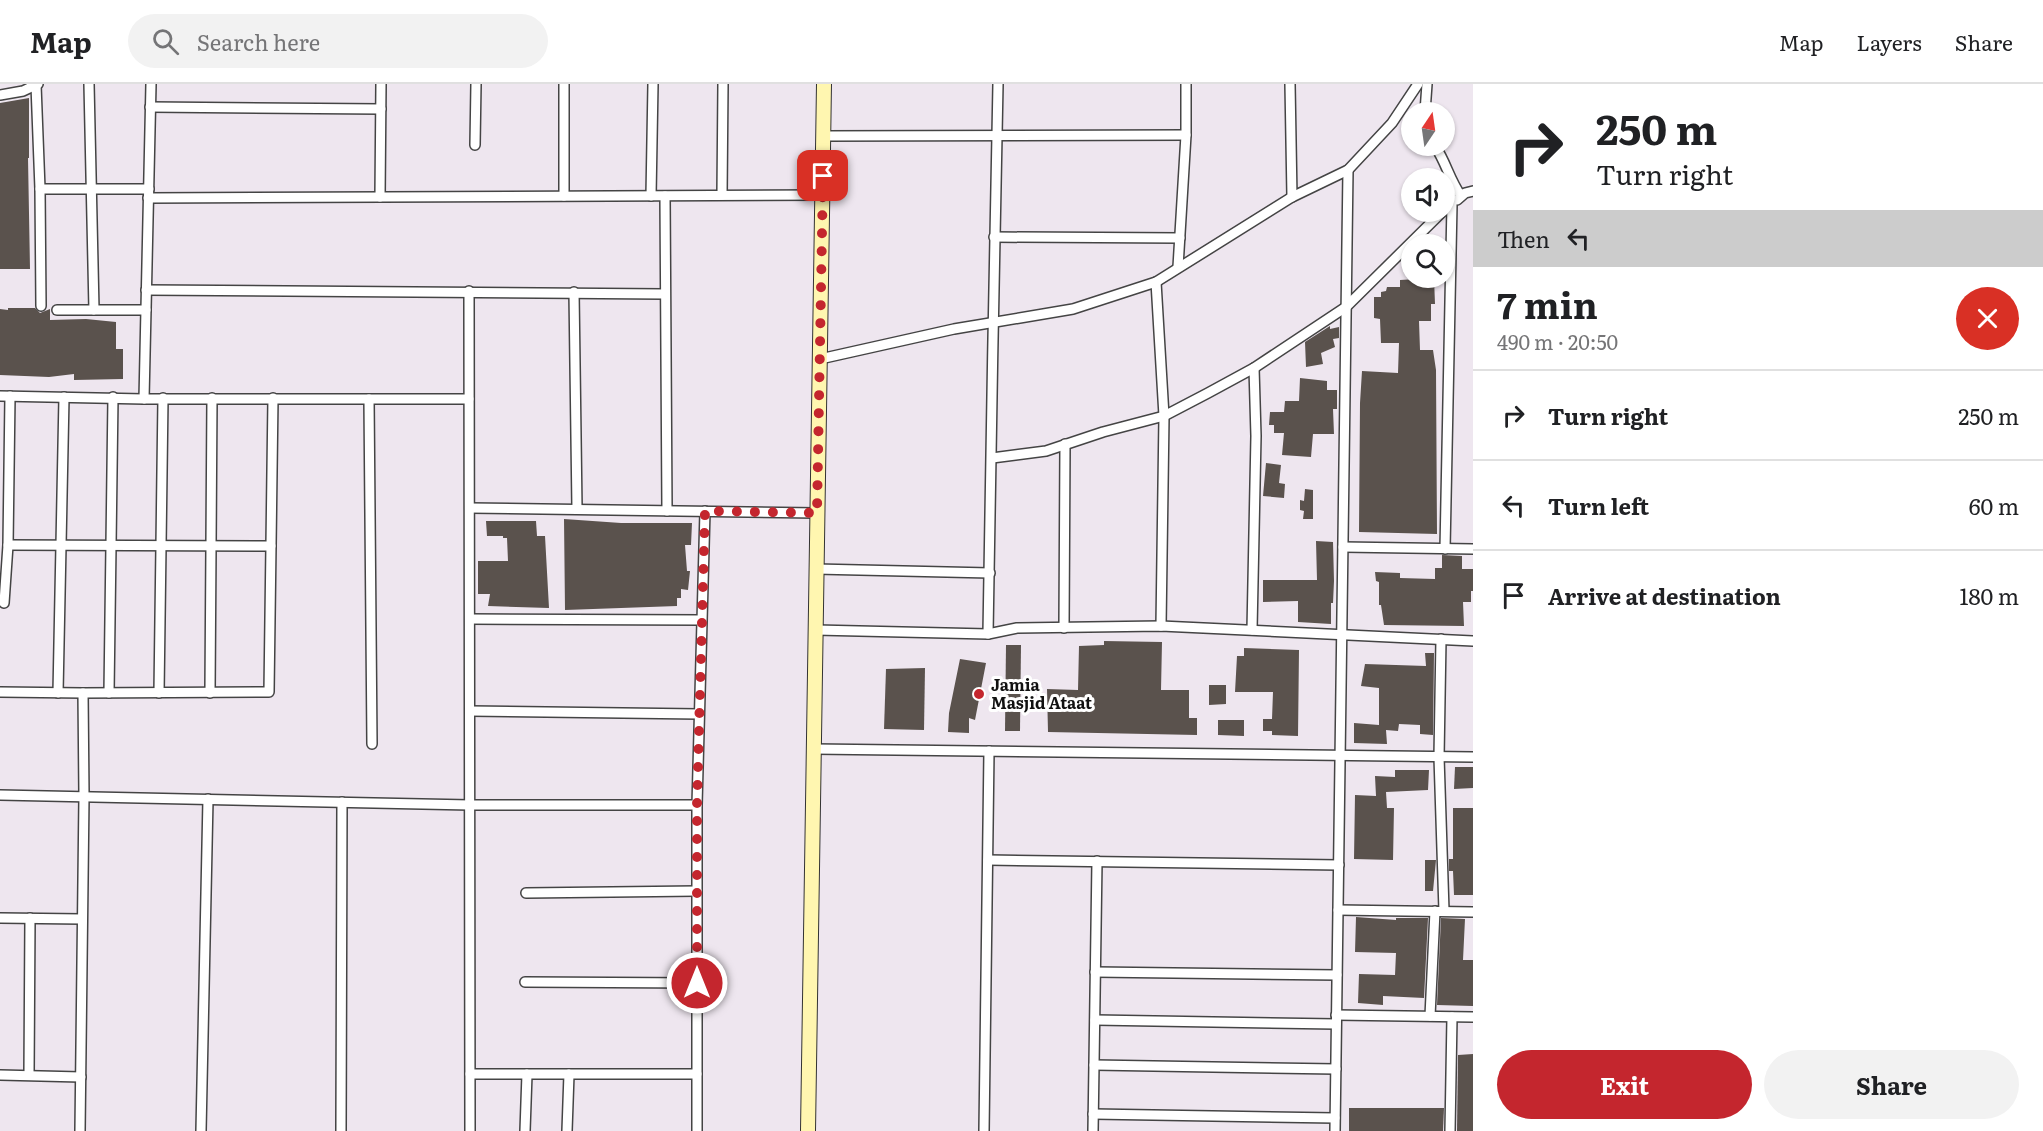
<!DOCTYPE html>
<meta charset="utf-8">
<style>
body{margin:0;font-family:Literata,serif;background:#f2f2f2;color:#202124;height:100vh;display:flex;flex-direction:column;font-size:22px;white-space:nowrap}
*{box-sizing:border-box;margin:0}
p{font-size:20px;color:#757577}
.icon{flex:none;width:33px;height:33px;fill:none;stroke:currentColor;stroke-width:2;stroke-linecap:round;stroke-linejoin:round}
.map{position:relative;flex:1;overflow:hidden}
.drawer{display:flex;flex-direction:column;background:#fff;width:570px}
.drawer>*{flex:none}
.top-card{background:#fff;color:#202124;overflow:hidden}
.needle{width:39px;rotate:13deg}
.controls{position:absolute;left:1401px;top:18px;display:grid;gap:12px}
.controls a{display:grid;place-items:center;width:54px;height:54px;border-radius:50%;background:#fff;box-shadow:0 2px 4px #0004;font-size:30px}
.pin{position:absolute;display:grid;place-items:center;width:51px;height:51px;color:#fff;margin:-26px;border-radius:12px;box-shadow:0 3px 9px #0006}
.me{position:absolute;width:66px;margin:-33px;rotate:0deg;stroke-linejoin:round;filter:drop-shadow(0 0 4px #0008)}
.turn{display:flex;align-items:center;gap:21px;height:126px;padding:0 24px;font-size:27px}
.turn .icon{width:78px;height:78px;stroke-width:2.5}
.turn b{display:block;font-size:42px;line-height:51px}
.then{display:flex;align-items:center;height:57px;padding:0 24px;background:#0003;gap:12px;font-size:22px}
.round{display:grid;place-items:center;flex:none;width:63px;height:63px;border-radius:32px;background:#f2f2f2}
.head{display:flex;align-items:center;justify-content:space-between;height:102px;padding:0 24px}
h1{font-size:36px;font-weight:700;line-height:45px}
.primary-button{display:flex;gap:12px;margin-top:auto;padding:12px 24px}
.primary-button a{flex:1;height:69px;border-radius:36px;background:#c4262e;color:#fff;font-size:24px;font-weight:700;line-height:69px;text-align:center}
.primary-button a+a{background:#f2f2f2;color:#202124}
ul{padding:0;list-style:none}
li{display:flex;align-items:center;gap:18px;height:90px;padding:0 24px;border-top:2px solid #e0e0e0}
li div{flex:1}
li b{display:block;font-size:22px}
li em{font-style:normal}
header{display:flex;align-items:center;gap:36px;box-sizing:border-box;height:84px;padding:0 30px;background:#fff;border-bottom:2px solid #e0e0e0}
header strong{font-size:28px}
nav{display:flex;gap:33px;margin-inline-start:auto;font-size:21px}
.search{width:420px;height:54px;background:#f2f2f2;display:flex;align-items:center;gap:15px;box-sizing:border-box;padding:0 21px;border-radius:33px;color:#757577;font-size:22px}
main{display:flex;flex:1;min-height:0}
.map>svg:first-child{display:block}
.industrial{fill:#eee6ef;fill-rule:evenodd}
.building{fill:#5a524d}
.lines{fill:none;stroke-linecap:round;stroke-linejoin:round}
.street-casing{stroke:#444;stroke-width:12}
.secondary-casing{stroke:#333;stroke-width:16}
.street{stroke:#fff;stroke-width:9}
.secondary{stroke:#fff6b0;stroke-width:14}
.route{stroke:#c4262e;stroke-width:10;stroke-dasharray:0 18}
.poi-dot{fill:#c4262e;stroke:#fff;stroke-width:2}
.labels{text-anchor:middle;stroke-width:6;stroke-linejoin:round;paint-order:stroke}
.poi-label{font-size:16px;font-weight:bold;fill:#111;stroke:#fff;text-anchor:start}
</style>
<header>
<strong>Map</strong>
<div class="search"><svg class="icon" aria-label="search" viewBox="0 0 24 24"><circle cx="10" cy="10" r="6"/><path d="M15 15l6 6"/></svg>Search here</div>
<nav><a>Map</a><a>Layers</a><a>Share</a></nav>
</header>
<main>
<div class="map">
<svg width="1473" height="1047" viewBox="0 0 1473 1047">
<rect width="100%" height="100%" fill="#fffdf5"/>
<!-- industrial -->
<path class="industrial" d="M0 0H1473V1047H0ZM1412 28H1444V62H1412ZM1412 94H1444V128H1412ZM1412 160H1444V194H1412Z"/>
<!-- building -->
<g class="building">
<path d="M29 14V74H28L30 185H0V19Z"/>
<path d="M1434 194 1435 220H1431V237H1419L1420 266H1433L1436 286 1437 450 1359 448 1360 319 1362 287 1398 289 1399 259H1381L1380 235 1374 234V213H1381V208L1386 207 1387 203H1400V196Z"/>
<path d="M8 224H35L40 229 50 225V236L86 235 116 238V265H123V295L74 296V290L49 293 0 291V225L8 226Z"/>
<path d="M1330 242V245L1339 243V254L1333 255 1335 263 1321 269 1323 280 1306 283 1305 258Z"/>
<path d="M1300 294 1327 297V306H1337V325H1333L1334 350H1313L1311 373 1282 371 1284 349H1274V341H1269L1270 328H1284L1285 317H1299Z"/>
<path d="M1266 379 1281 381 1279 399 1285 400 1284 414 1263 412Z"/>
<path d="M1305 405 1313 406V435H1303L1304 427 1300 426V416L1304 417Z"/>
<path d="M564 435 621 439H692L691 461H685L687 487H690L688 506 681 505V514H677V522L565 526Z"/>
<path d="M486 437H536L537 452H545L549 524 488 522 490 510H478V477H508L507 454H503V452H487Z"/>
<path d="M1316 457 1333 458 1334 497 1333 519H1331V540L1298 538V517L1263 518V496H1317Z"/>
<path d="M1442 471 1462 472V485H1473V507H1471V518H1463L1464 542 1384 541 1381 521H1379V498L1376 497 1375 488 1400 489V494L1435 495V484H1442Z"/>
<path d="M1104 557 1162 558 1161 606H1189V634H1197V651L1048 648 1047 605 1078 606 1079 562 1104 561Z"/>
<path d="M1006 561H1021L1020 647H1005Z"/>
<path d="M1244 564 1299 566 1298 652 1272 651V647H1263V635H1272L1273 608H1235L1237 572H1244Z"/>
<path d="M1425 569H1434L1433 651 1420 650V641L1399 640 1398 647 1386 646 1387 660 1354 659V639L1379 641V604L1361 602 1365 580 1426 582Z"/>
<path d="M960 575 986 579 975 636 969 634V649L948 648 949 629Z"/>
<path d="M925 584 924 646 884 645 886 585Z"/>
<path d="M1209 601H1226V620L1209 621Z"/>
<path d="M1218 636H1244V652L1218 651Z"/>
<path d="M1455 683H1473V704L1454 705Z"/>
<path d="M1395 686H1429L1428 706 1386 708 1387 724H1394L1393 776 1354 775 1355 711 1376 712 1375 692 1395 693Z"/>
<path d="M1453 724H1473V811H1454L1453 787H1449V775H1453Z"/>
<path d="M1425 776H1436L1433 807H1425Z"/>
<path d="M1356 833 1396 836V834H1428L1424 914 1383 912V921L1358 919 1359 890 1395 891 1396 869 1355 868Z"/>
<path d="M1441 834 1465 835 1463 876H1473V922L1437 921Z"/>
<path d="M1473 970V1047H1457L1458 971Z"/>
<path d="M1349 1024H1444L1443 1047H1349Z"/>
</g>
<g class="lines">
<!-- street casing -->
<g class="street-casing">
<g id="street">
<path d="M89 0 94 226"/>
<path d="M1290 0 1292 113"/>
<path d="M36 1 40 105 41 222"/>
<path d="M0 11 23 7 38 0"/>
<path d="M150 23 381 25"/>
<path d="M1425 28 1427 0"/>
<path d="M824 52 1186 51"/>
<path d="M475 61 476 0"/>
<path d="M1435 62C1446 78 1449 95 1461 112"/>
<path d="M40 105H149"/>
<path d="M722 111 723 0"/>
<path d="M564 112V0"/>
<path d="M651 112 653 0"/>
<path d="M665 112 667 427"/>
<path d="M380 113 381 0"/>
<path d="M148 114 823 111"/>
<path d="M1457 116 1465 109 1473 107"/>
<path d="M994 153 1180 154"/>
<path d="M1178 183 1186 51V0"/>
<path d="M1156 198 1164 332 1161 542"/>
<path d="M146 206 664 210"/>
<path d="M469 207 470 1047"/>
<path d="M574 208 577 425"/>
<path d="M57 226H146"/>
<path d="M820 275 954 245 1073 225 1156 198 1292 113 1348 86 1392 39 1418 0"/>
<path d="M0 312 144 315H469"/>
<path d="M144 315 151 0"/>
<path d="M369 315 372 660"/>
<path d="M992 374 1046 367 1103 348 1164 332 1208 309 1254 284 1346 223 1442 128"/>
<path d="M470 424 817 429"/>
<path d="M8 461 271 462"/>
<path d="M1343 463 1473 465"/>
<path d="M1445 465 1452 120"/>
<path d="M816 485 990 489"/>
<path d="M4 519 8 461 10 312"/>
<path d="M470 535 701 536"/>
<path d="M1064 544 1065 360"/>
<path d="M816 546 988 550 1017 544 1161 542 1473 557"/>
<path d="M1252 546 1256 352 1254 284"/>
<path d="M988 550C992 367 993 183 998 0"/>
<path d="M1441 555 1439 673 1444 827"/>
<path d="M0 608 83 609 269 608 273 314"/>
<path d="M58 609 64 313"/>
<path d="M109 609 113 313"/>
<path d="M159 609 163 314"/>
<path d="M210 609 212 314"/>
<path d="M470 627 699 630"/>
<path d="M814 665 1473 673"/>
<path d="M0 711 470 721H697"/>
<path d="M988 776 1339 781"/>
<path d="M526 809 697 807"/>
<path d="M1338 826 1473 828"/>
<path d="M0 834 82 835"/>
<path d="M1095 888 1337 891"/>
<path d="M525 898 697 899"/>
<path d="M1336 931 1473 933"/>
<path d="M1430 932 1435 827"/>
<path d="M1095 936 1336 940"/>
<path d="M1094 981 1336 985"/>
<path d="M470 990H697V721L705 427"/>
<path d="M0 991 81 993"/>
<path d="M29 991 30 834"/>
<path d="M1093 1030 1335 1034"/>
<path d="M80 1047 84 712 83 609"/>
<path d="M201 1047 208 715"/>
<path d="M341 1047 342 718"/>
<path d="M525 1047 527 990"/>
<path d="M567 1047 569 990"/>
<path d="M697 1047V990"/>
<path d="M984 1047 989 667"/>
<path d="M1093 1047 1097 777"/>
<path d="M1335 1047 1348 86"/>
<path d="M1450 1047 1452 933"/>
</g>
</g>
<!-- secondary casing -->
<g class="secondary-casing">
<path id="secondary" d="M808 1047 824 0"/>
</g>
<!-- street -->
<use href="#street" class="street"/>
<!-- secondary -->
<use href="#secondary" class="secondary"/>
</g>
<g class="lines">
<!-- route -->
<path class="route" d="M697 899V721L705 427 817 429 823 92"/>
</g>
<!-- markers -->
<circle class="poi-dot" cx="979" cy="610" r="6"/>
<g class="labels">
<!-- poi labels -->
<g class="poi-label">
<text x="991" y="607">Jamia<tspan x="991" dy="18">Masjid Ataat</tspan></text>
</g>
</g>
</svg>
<div class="controls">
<a><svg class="needle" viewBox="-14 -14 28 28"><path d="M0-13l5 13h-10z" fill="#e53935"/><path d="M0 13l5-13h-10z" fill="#757577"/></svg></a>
<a><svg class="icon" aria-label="sound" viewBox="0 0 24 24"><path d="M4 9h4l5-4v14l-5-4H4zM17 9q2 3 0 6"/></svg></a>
<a><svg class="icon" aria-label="search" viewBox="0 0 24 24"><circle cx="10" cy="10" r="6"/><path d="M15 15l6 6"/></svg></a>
</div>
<div class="pin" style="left:823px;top:92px;background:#d93025"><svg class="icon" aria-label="arrive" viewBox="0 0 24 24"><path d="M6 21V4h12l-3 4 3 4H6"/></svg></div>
<svg class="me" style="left:697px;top:899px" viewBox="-20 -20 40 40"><circle r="17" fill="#c4262e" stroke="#fff" stroke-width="3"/><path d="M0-11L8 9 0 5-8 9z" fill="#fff"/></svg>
</div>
<section class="drawer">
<div class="top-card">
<div class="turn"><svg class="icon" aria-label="right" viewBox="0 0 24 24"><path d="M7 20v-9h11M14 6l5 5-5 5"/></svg><div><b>250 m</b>Turn right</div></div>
<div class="then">Then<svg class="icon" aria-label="left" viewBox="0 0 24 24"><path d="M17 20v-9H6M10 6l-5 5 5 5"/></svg></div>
</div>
<div class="head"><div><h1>7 min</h1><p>490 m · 20:50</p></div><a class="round" style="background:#d93025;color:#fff"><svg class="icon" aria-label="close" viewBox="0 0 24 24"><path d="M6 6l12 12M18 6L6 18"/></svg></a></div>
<ul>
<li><svg class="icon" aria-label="right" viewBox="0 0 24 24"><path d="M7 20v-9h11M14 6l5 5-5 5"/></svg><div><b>Turn right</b></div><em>250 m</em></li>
<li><svg class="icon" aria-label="left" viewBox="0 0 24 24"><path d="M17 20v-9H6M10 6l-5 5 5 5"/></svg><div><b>Turn left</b></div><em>60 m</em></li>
<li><svg class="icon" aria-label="arrive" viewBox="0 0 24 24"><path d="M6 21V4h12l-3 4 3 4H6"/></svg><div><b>Arrive at destination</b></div><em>180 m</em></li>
</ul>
<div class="primary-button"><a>Exit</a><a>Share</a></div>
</section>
</main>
